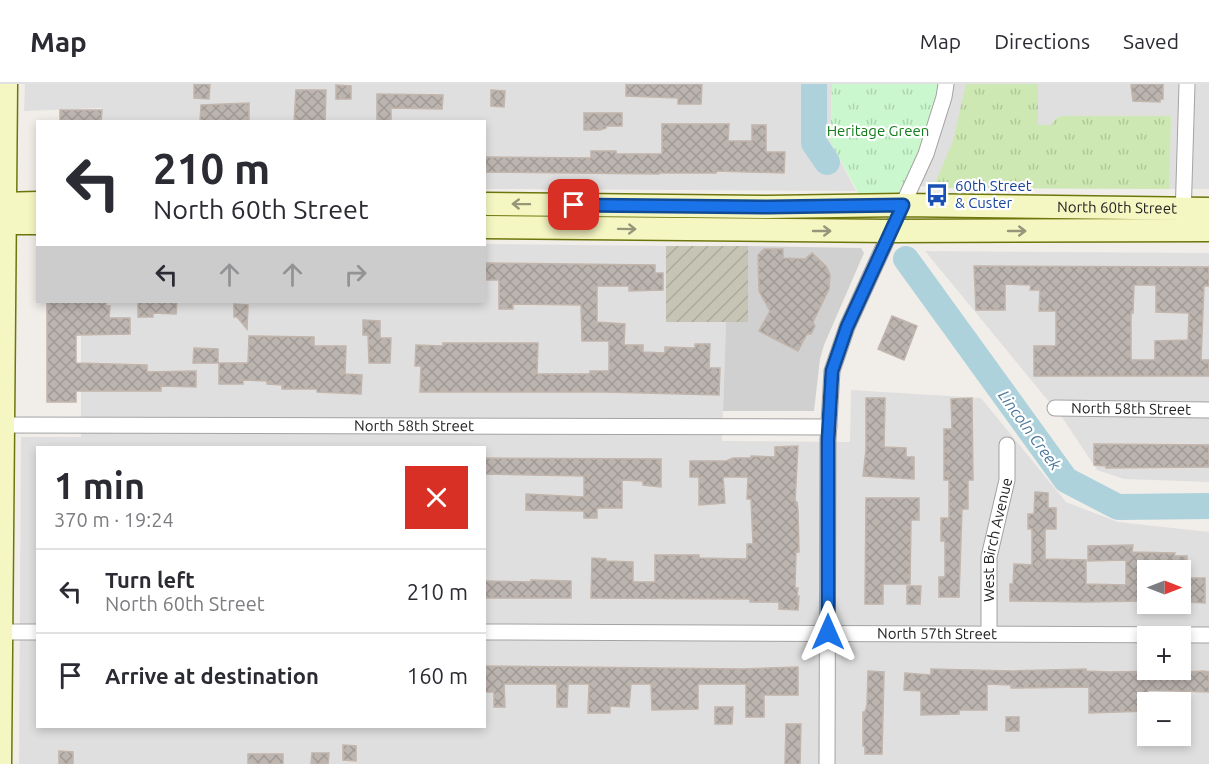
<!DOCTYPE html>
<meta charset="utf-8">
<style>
body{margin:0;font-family:Ubuntu,sans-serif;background:#f7f7f7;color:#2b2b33;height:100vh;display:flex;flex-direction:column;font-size:22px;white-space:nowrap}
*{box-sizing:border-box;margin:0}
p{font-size:20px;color:#7c7c81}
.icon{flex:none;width:33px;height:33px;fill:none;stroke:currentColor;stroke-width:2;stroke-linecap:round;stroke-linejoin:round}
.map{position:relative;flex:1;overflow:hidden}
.side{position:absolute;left:36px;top:362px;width:450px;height:282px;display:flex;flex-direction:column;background:#fff;border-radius:0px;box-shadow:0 3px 9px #0003}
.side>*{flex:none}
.top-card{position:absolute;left:36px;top:36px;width:450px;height:183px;border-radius:0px;box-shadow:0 3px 9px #0003;background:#fff;color:#2b2b33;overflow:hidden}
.needle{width:39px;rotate:90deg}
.controls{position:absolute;left:1137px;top:476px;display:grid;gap:12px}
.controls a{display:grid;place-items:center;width:54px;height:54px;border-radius:0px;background:#fff;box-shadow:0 3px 9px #0003;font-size:30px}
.pin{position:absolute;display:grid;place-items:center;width:51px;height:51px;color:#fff;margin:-26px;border-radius:12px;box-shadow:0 3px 9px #0006}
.me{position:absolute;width:66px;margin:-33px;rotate:0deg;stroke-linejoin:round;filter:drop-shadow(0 0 4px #0008)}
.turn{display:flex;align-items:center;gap:21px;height:126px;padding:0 18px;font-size:27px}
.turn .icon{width:78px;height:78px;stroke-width:2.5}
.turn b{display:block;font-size:42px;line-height:51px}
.lanes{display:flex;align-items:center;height:57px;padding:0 18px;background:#0003;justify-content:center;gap:30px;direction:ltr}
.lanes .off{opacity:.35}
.round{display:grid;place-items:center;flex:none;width:63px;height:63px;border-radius:0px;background:#f7f7f7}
.summary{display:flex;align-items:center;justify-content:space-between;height:102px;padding:0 18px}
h1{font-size:36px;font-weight:700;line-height:45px}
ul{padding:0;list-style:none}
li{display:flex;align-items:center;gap:18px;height:84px;padding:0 18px;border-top:2px solid #e1e1e2}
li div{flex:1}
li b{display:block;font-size:22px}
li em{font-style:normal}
header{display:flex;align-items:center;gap:36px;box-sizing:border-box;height:84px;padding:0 30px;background:#fff;border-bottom:2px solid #e1e1e2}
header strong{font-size:28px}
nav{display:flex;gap:33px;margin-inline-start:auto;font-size:21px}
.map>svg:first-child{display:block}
.residential{fill:#e0dfdf;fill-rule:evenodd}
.religious{fill:#d0d0d0}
.construction{fill:url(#construction-furrows)}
.grass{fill:url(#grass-tufts)}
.park{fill:url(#park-tufts)}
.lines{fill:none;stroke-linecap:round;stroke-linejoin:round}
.river{stroke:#add2dc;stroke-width:26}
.building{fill:url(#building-cross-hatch);stroke:#c2b5ac;stroke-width:1.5;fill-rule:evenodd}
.street-casing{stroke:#a3a3a3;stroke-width:17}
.secondary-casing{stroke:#6d760c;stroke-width:25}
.street{stroke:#fff;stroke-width:15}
.secondary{stroke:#f5f7c2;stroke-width:22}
.oneway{stroke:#96977a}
.route-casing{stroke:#114b97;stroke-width:15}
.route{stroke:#1a73e8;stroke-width:10}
.labels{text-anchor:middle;stroke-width:4.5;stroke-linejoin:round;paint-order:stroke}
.park-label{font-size:15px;fill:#137d19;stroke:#fff}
.transit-label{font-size:15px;fill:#164399;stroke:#fff;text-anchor:start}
.street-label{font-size:15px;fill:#222;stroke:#fff}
.water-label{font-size:16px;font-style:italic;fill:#4c779d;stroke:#fff}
</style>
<header>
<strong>Map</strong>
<nav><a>Map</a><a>Directions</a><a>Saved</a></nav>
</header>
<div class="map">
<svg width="1209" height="680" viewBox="0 0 1209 680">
<defs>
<pattern id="construction-furrows" width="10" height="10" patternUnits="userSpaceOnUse" patternTransform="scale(1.5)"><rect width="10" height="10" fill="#c6c5b5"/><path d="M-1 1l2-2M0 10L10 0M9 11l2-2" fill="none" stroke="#aaa99b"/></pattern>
<pattern id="grass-tufts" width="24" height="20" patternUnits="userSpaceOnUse" patternTransform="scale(1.5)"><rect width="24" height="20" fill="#cee8b3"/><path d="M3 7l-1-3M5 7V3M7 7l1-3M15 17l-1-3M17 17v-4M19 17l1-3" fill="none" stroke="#b1c79a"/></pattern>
<pattern id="park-tufts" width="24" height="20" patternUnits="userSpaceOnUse" patternTransform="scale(1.5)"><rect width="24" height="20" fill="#caf7cd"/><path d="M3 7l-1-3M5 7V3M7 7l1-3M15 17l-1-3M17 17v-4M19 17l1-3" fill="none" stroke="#add3b0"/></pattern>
<pattern id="building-cross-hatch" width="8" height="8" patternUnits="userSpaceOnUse" patternTransform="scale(1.5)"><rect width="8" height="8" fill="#bbb4af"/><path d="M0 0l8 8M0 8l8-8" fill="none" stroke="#a09a96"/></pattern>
</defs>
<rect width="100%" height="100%" fill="#f1eee9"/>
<!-- residential -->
<g class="residential">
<path d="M25 0H832L830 57 856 107 485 105 484 38H102V24L24 27Z"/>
<path d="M952 0H1209V105L934 104 921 102 922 95 936 66 947 26Z"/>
<path d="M485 160 666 162V238H726L722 357 850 358 851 306 981 314 1066 418 1118 438 1209 448V680H19L21 353H81V218H484ZM38 363H484V642H38ZM1148 486H1180V519H1148ZM1148 552H1180V585H1148ZM1148 618H1180V651H1148Z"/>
<path d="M925 167 1209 169V398L1124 395 1097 386 1064 336Z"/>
</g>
<!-- religious -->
<path class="religious" d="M748 162 861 164 864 169 824 261 820 275 814 327H723L726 238H748Z"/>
<!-- construction -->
<rect class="construction" x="666" y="162" width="82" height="76"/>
<!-- grass -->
<path class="grass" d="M966 0H1038V41H1051L1055 35 1061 32H1171L1169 105 933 104 953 57Z"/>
<!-- park -->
<path class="park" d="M832 0H938C933 40 916 77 897 112H860L830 57Z"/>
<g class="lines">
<!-- river -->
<g class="river">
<path d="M814 0V59L827 78"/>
<path d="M906 175 1066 396 1118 423 1209 422"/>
</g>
</g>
<!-- building -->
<g class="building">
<path d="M194 0H210L209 15 194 14Z"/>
<path d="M626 0H702L701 20H678V14L626 12Z"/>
<path d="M1133 0H1163V15H1160V18L1133 17 1131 1Z"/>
<path d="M336 1 351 2V15H336Z"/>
<path d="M296 6H326L325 38H294Z"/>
<path d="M491 6 505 7 504 23 491 22Z"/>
<path d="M377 10 443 11 442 25 391 24V38H377Z"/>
<path d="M249 19V38H200L201 21Z"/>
<path d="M60 26H102L101 38H60Z"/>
<path d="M584 29H622V42H606V44L600 46H584Z"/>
<path d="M662 40H729L728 57H752V41H766V68H785L784 89 717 87 716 89H659V90L484 88V73L591 74V67H616V70H662Z"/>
<path d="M764 165H783V174L805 175 812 169 826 182 830 191 829 205 813 238 815 242 811 250H807L798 267 759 247 770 227 759 207 758 171Z"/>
<path d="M484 179 655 181V189H663V206L629 207V202H597V238L625 240 624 261H643V268L665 269V263L695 264V260H710L709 284H720L719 311 604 308H420L421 282H415L416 261 443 262V259H538L537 290H590V287H609V257H582L581 221 513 220V225H499V196H484Z"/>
<path d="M974 182 1209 183V202H1204L1201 276H1209V292H1034V262H1056V227H1039L1040 206H1030L1031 201 1005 200V226H976ZM1134 201H1156V228L1189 229 1188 256 1155 257V276H1131V229H1133Z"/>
<path d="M47 218H106V222H110L109 234H130V250L76 251V279L147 281V288L196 287V303L161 302V307H76V318H47Z"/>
<path d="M138 218H177L176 230 153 229V233H138Z"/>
<path d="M234 220 248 221 247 245 237 233H234Z"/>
<path d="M892 232 917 242 904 276 878 265Z"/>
<path d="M363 236 380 237V254H391L390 279H369L368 251H363Z"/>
<path d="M249 252 314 253V262H346L345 290 362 291 361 310 317 308V305H282V301L267 300V297L243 296V300H219V279H248Z"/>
<path d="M194 264 218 265V279H193Z"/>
<path d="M866 314H885L884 363 906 364V373H914V395L863 392 866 366Z"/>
<path d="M972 314 973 396H968V425H962L959 513H939V493H945V457H941V434H949V396H944V345H952L951 315Z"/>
<path d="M1094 360 1209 361V383L1106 384V382L1094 381Z"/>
<path d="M798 362 795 418H797L798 426 799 468H796L795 504H798L797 512H799L798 526 779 525V518H750V515L591 514 592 474 606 475V477L633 478V498H655V471H699V474L747 475V460H753L751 415H747L748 393H723L725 419 699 421V393H690V377H726L733 374H751V372L775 373V363Z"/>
<path d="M484 374 661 375V403L643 401V397L622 396V424H597V434H584V427L526 426V410L584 413V392L484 390Z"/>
<path d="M1035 408 1048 409V424H1056V445H1045V475L1086 476V500L1126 501V476L1088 477V462L1133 461 1132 468 1175 469 1174 472H1187V486L1144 485V517L1086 518 1010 517V500H1013L1014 480 1032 481V445H1028V430H1034Z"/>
<path d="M866 414H919V436H911L910 500H883V520H865Z"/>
<path d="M1187 494H1205V519L1187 518Z"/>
<path d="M531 496 571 497V514H484V497L531 498Z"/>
<path d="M907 502H921L920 520H907Z"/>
<path d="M484 582 742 585 798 583V611H764V633H746V600H698V625L652 626 651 600H631L629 623 610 622V629H588L589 600H568L567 623H557V600H504L505 623H494V608H484Z"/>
<path d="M931 585 1011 587 1086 585V587L1109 588 1168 587V589L1204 587 1209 588V608L1148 606V627L1089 629V603L1011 604V601L987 600V626H959V630L921 631V607L904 606 905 589 931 591Z"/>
<path d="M868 587 884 588 882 670H865V662H863V628H865L867 621Z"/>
<path d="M715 623H733L732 640H715Z"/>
<rect x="1006" y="633" width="13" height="14"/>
<path d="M786 640H801L800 680H785Z"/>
<path d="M343 661 356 662V677L343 676Z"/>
<path d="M59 667 73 668V680H59Z"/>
<path d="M312 669H329L328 680H311Z"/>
<rect x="248" y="670" width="35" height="10"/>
</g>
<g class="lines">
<!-- street casing -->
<g class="street-casing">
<g id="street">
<path d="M1183 134 1187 0"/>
<path id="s1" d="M1055 324 1209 326"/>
<path id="s2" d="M0 341 829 343"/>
<path d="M0 548H38"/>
<path id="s3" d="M484 548 1209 551"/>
<path id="s4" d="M989 549V473L1007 396V361"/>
<path d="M827 680 828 356 832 287 847 243 926 70 944 13 946 0"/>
</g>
</g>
<!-- secondary casing -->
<g class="secondary-casing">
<g id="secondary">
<path d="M0 120 38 119"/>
<path id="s5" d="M484 120 768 123 902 121 1209 125"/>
<path d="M0 139H38"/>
<path d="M484 143 891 147 1209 146"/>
<path d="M0 680 6 0"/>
</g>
</g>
<!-- street -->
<use href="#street" class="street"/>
<!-- secondary -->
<use href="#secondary" class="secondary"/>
</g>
<!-- one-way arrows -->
<defs><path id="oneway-shaft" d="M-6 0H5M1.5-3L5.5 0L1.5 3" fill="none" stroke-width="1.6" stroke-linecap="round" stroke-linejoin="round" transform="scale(1.5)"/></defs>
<g class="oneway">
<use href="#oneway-shaft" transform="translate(521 120) rotate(-179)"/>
<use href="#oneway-shaft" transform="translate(627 145) rotate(1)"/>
<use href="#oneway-shaft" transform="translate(822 147)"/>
<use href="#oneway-shaft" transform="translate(1017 147)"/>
</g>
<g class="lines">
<!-- route casing -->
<g class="route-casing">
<path id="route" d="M574 121 768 123 903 121 847 243 832 287 828 356V548"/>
</g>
<!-- route -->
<use href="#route" class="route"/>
</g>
<!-- icons -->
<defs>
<g id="bus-bare" transform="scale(1.8)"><path d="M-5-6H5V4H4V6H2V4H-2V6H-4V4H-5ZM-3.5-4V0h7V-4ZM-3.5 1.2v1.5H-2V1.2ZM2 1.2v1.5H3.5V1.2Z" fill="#1a4fb4" stroke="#fff" stroke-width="2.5" paint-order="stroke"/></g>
</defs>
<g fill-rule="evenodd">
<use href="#bus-bare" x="937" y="111"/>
</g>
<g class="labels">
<!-- park labels -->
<g class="park-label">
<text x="878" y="52">Heritage Green</text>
</g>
<!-- transit labels -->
<g class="transit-label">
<text x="955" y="107">60th Street<tspan x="955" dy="17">&amp; Custer</tspan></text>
</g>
<!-- street labels -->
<g class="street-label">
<text dy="5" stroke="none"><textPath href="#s5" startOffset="633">North 60th Street</textPath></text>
<text dy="5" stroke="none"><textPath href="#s1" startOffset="76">North 58th Street</textPath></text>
<text dy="5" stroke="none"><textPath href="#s2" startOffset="414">North 58th Street</textPath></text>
<text dy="5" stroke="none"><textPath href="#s4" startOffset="94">West Birch Avenue</textPath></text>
<text dy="5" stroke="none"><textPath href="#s3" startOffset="453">North 57th Street</textPath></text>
</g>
<!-- water labels -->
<g class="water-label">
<text transform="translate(1030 346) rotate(54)" y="6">Lincoln Creek</text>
</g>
</g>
</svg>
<div class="controls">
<a><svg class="needle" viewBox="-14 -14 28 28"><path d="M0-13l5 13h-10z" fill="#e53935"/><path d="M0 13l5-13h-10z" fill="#7c7c81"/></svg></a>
<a>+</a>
<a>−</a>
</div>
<div class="pin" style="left:574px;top:121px;background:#d93025"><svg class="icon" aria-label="arrive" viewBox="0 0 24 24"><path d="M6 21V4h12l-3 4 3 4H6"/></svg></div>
<svg class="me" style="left:828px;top:548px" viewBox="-20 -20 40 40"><path d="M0-17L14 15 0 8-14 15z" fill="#1a73e8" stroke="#fff" stroke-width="4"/></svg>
<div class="top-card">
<div class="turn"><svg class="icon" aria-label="left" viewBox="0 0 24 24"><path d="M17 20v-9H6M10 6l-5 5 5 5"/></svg><div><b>210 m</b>North 60th Street</div></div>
<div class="lanes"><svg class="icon" aria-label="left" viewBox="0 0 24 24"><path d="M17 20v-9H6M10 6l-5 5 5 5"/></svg><svg class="icon off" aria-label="ahead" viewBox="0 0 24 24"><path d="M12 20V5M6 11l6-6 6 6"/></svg><svg class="icon off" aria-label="ahead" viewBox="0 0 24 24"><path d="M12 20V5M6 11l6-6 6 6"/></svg><svg class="icon off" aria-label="right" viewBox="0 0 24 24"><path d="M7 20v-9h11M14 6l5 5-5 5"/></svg></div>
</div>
<section class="side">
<div class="summary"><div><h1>1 min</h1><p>370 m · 19:24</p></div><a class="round" style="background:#d93025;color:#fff"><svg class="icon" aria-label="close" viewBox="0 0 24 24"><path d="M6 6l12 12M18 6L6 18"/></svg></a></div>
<ul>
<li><svg class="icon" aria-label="left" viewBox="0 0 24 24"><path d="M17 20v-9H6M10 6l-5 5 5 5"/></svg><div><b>Turn left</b><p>North 60th Street</p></div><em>210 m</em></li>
<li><svg class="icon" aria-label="arrive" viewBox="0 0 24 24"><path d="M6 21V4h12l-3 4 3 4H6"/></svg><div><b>Arrive at destination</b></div><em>160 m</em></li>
</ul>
</section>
</div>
